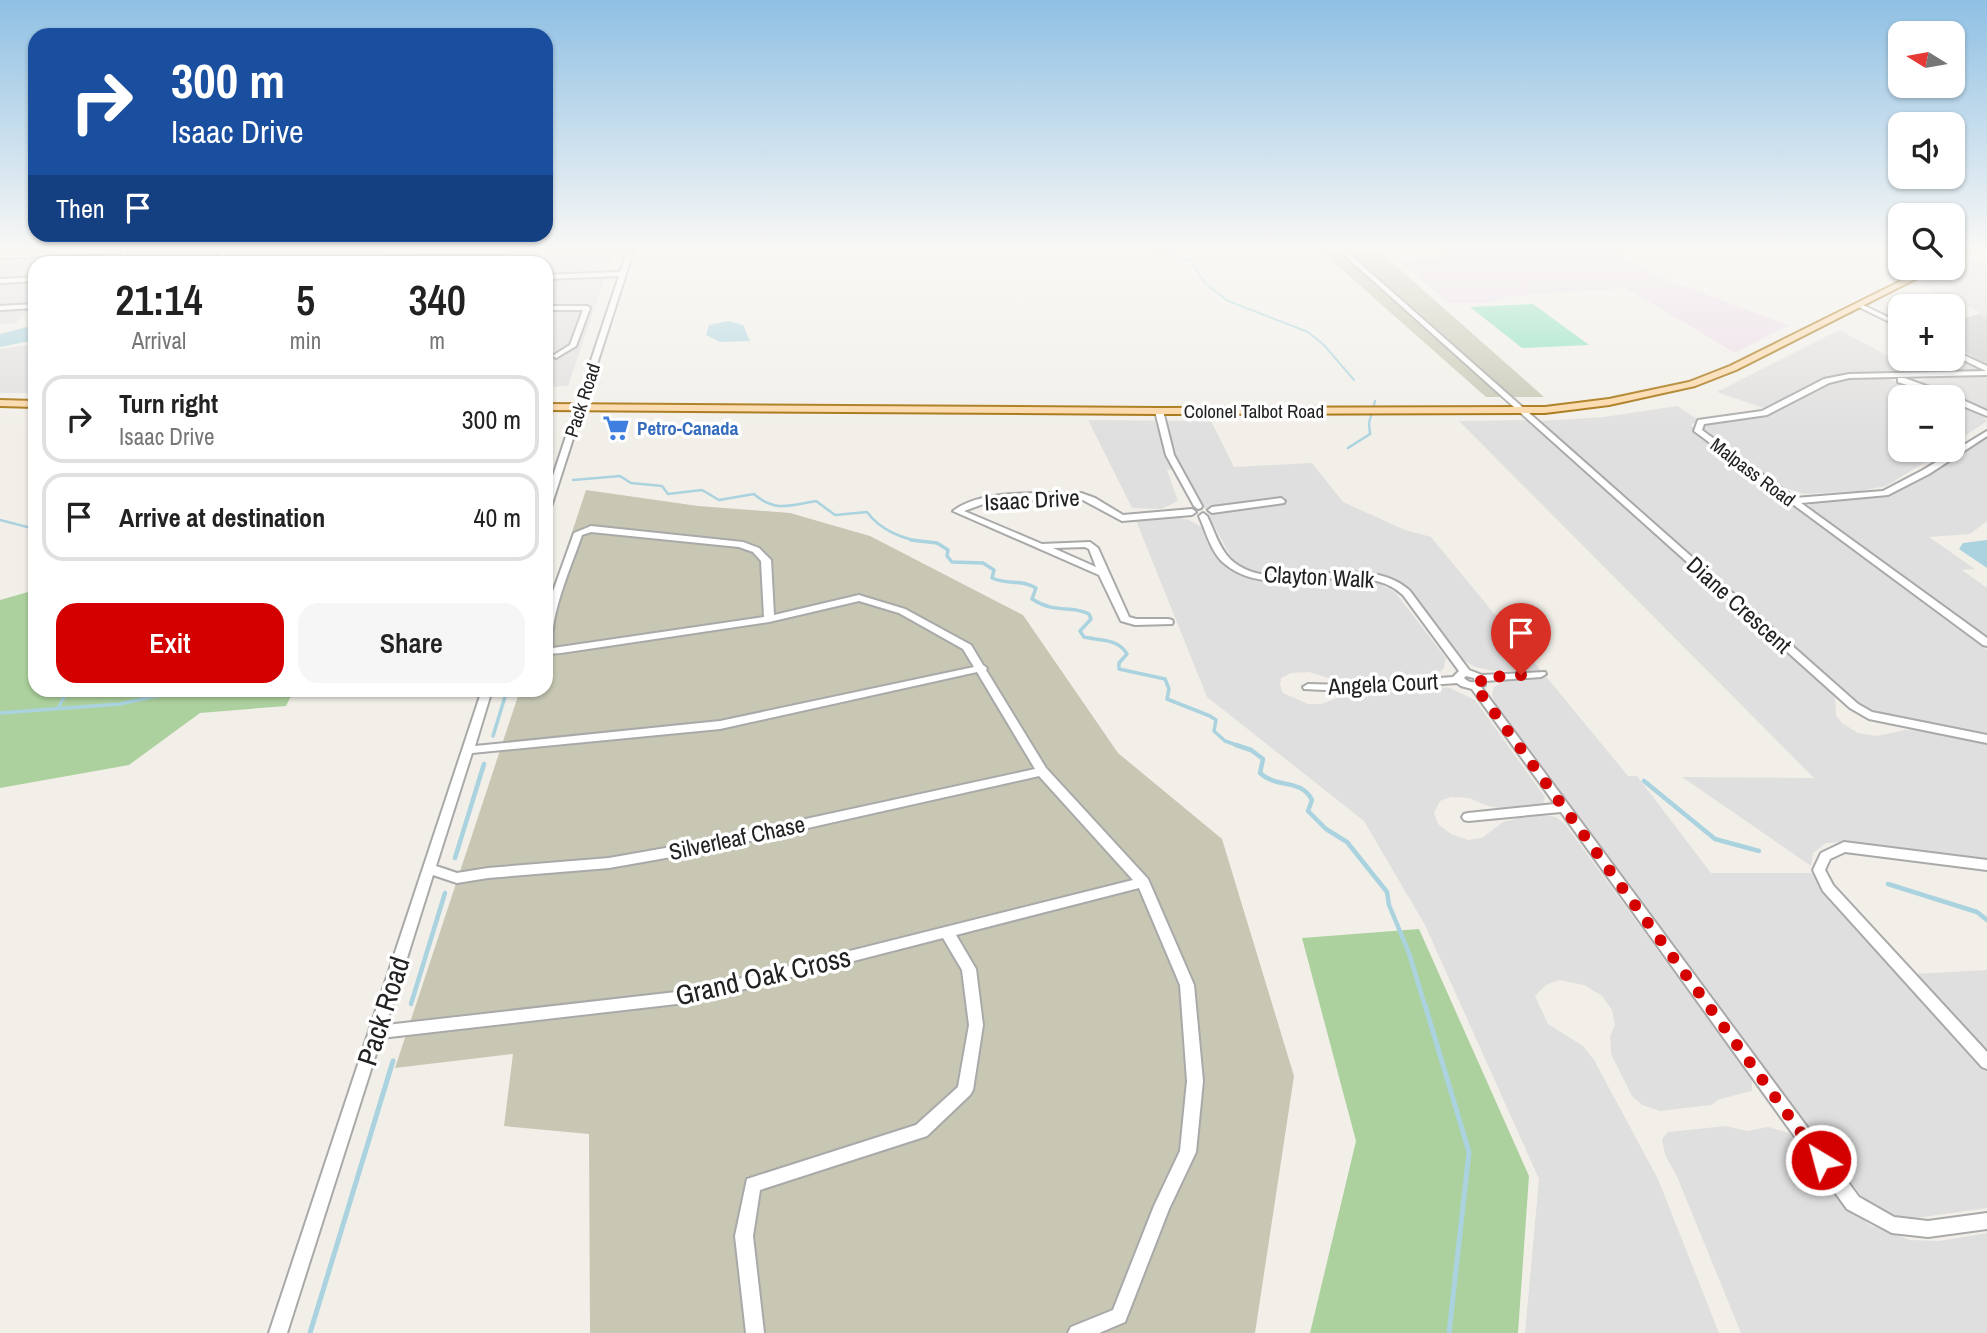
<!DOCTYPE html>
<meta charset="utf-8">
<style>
body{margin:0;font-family:"Archivo Narrow",sans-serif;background:#f6f6f6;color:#222;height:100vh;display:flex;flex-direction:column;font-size:26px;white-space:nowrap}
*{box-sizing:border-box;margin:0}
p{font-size:23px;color:#767676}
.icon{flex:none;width:38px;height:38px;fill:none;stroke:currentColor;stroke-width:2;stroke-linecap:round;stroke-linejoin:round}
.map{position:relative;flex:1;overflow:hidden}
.details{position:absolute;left:28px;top:256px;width:525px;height:441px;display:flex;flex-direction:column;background:#fff;border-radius:21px;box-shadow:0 2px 5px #0004}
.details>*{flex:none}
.banner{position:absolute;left:28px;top:28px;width:525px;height:214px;border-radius:21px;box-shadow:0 2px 5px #0004;background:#1a4fa0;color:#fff;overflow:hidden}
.needle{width:46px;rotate:281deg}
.fabs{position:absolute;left:1888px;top:21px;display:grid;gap:14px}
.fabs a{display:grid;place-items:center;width:77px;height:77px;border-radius:14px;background:#fff;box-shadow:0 2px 5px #0004;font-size:35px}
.pin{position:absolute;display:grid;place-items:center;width:60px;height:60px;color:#fff;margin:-72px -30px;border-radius:50% 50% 50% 0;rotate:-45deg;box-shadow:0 0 7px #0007}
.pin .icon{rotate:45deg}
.me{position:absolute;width:77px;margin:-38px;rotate:323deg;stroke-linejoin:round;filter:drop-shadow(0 0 5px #0008)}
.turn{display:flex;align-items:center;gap:24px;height:147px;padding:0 28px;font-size:32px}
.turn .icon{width:91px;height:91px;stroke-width:2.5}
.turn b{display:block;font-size:49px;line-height:60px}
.then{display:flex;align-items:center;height:66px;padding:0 28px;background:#0003;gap:14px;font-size:26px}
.eta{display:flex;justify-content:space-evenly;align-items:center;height:119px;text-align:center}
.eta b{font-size:42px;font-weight:600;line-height:49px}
.cta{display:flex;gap:14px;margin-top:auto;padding:14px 28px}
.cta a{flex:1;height:80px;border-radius:21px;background:#d40000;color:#fff;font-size:28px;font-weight:600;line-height:80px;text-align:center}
.cta a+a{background:#f6f6f6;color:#222}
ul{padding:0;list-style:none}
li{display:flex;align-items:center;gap:21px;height:88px;margin:0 14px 10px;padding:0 14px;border:4px solid #e0e0e0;border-radius:21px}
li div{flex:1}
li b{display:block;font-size:26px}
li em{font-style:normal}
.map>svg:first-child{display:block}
.residential{fill:#e0dfdf}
.industrial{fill:#ebdbe8}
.religious{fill:#d0d0d0}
.construction{fill:#c7c7b4}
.forest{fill:#add19e}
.pitch{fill:#88e0be}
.water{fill:#aad3df}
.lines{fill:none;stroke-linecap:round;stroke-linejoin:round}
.stream-far4{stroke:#aad3df;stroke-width:2}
.stream-far3{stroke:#aad3df;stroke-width:2.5}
.stream-far2{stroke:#aad3df;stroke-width:3.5}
.stream-far1{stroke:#aad3df;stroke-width:4.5}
.stream{stroke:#aad3df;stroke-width:5}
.minor-casing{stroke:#a9a9a9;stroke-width:4}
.major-casing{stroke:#a06b00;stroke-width:4}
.minor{fill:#fff;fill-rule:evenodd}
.major{fill:#fcd6a4;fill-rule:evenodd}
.route{stroke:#d40000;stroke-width:12;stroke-dasharray:0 21.6}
.labels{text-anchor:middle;stroke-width:7;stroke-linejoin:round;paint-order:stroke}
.far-street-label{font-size:19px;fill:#222;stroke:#fff}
.far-shop-label{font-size:19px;font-weight:bold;fill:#366cbe;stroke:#fff;text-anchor:start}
.street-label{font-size:23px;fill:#222;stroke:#fff}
.near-street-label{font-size:28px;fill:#222;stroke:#fff}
</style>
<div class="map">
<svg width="1987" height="1333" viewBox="0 0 1987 1333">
<rect width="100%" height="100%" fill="#f2efe9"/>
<!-- residential -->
<g class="residential">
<path d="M0 251H265L253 262H35V310H28L16 323 0 324Z"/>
<path d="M343 251H614L568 386 546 387V262H334Z"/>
<path d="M1972 257 1987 264V318L1978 314 1980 312 1920 286Z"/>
<path d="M1839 330 1898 361 1902 359H1953V354L1975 365 1979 370 1941 374 1864 373 1831 377 1766 409 1717 392Z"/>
<path d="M35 344V393H0V349Z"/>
<path d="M1987 376V410L1928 388 1918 381 1930 378Z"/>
<path d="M1852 378H1886L1941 397H1900V450H1945L1886 486 1860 491 1804 494 1779 486 1703 428 1706 423 1769 415 1828 384Z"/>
<path d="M1953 401 1980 413 1987 421 1953 444Z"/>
<path d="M1677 406 1699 420 1691 425 1700 435 1987 650V735L1886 714 1862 706 1539 421 1604 417Z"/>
<path d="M1088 420 1211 421 1234 467 1312 463 1343 502 1405 530 1431 537 1628 776H1637L1711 873H1814L1818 885 1987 1072V1208L1909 1219 1883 1212 1863 1198 1496 708 1492 695 1494 687 1505 681 1539 678 1533 670 1494 671 1475 667 1462 659 1411 593 1396 583 1374 574 1349 571 1282 576 1266 575 1239 565 1231 557 1183 469 1167 470 1178 501 1161 509 1132 508Z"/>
<path d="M1528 420 1829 691 1835 698 1836 715 1842 723 1858 733 1877 736 1905 730 1925 731 1987 745V859L1845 842 1826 843 1813 853 1811 866 1682 777 1814 778 1459 421Z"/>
<path d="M1987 434V521L1970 534 1929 537 1975 569 1962 570 1987 588V640L1813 512 1809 506 1811 502 1895 492Z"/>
<path d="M1173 516 1189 520 1203 528 1222 562 1238 573 1255 581 1279 583 1360 579 1378 583 1395 592 1446 658 1444 668 1437 675 1425 679 1351 685 1309 672 1291 673 1281 678 1280 685 1283 693 1308 704H1321L1351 693 1430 686 1450 688 1475 700 1545 797 1543 804 1503 809 1485 805 1469 798 1451 797 1440 801 1434 813 1438 824 1451 834 1468 840 1482 838 1503 822 1520 818 1544 815 1556 817 1565 824 1752 1079V1091L1720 1099 1711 1105 1660 1111 1642 1105 1632 1096 1611 1054 1610 1036 1615 1025 1612 1010 1602 996 1584 985 1559 980 1546 985 1535 996 1548 1024 1583 1046 1594 1060 1658 1179 1719 1333H1525L1539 1179 1425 925 1364 821 1207 697 1135 518Z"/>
<path d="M1987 970V1052L1915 974Z"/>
<path d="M1726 1126 1747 1131 1768 1127 1789 1133 1846 1208 1872 1226 1910 1240 1939 1241 1987 1233V1333H1741L1678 1179 1665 1154 1662 1139 1668 1132Z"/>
</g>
<!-- industrial -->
<path class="industrial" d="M1446 251H1614L1654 275 1788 325 1735 353 1626 288 1511 296 1488 303H1449L1398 260 1446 257Z"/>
<!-- religious -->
<path class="religious" d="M1978 314 1987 318V364L1953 346V319L1958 321Z"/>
<!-- construction -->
<g class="construction">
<path d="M1321 251H1379L1544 397H1486Z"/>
<path d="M586 490 698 506 790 513 870 536 1023 615 1118 753 1222 839 1294 1076 1255 1333H590L589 1134 504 1126 513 1054 395 1068 520 690H546V611Z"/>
</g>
<!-- forest -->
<g class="forest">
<path d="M35 590V690H294L286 706 200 713 129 765 0 788V600Z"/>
<path d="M1419 929 1529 1176 1518 1333H1310L1356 1141 1302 938Z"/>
</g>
<!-- pitch -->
<path class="pitch" d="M1533 304 1589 345 1522 348 1470 307Z"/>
<!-- water -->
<g class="water">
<path d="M728 321 743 325 750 341 720 342 706 335 709 325Z"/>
<path d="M35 325V340L0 347V334Z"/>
<path d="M1987 540V568L1959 549 1963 543Z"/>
</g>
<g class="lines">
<!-- stream-far4 -->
<g class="stream-far4">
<path d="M1158 251 1190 260 1206 284 1228 301 1308 332 1324 345 1354 380"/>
<path d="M311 262 313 253 322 251"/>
</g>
<!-- stream-far3 -->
<g class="stream-far3">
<path d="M1348 448 1370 434 1369 423 1375 401"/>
<path d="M573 480 620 476 631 483 662 486 668 494 702 490 719 500 754 494C775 513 791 505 816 501L835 515 867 512C880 530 904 540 926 542"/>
<path d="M0 520 35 529"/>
</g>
<!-- stream-far2 -->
<g class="stream-far2">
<path d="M911 540 937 543 948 550 947 556 952 562 983 563 994 570 992 578C1007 585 1022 579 1036 588L1032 599C1057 615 1070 604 1089 614L1091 619 1080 631 1084 637C1100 641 1118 638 1127 654L1119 663V669L1165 679 1169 689 1167 699 1210 716 1216 720 1214 731 1225 741 1242 747"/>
<path d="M59 706 68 690"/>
<path d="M0 713 120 704 183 690"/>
<path d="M493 736 507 690"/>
</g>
<!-- stream-far1 -->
<g class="stream-far1">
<path d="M1236 745 1251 750 1263 759 1260 773C1277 789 1301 778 1312 800L1308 811 1326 829 1347 842 1387 892 1389 905 1409 953 1425 1006"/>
<path d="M1644 781 1715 839 1759 851"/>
<path d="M455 858 484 764"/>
<path d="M1888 884 1977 912 1987 920"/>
<path d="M411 1004 445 893"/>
</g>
<!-- stream -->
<g class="stream">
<path d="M1425 1005 1469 1152 1449 1333"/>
<path d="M310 1333 393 1061"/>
</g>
<!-- minor casing -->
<g class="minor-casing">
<g id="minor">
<path d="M88 251H127L128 262H122L121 252 0 258V254Z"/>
<path d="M223 251H229L217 262H211Z"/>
<path d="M391 251H510L507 253 389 254V252Z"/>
<path d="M627 251H633L626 274 550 510 546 513V497L619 276 546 279V275L620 272Z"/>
<path d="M1340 251H1346L1858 704 1872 712 1987 735V743L1869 719 1850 708Z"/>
<path d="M35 277V281L0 283V279Z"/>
<path d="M35 304V308L0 310V306Z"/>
<path d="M1857 304H1861L1900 323V327L1857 306Z"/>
<path d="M546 306H587L590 308 576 346 556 358 553 356 554 355 570 345 583 310H546Z"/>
<path d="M1953 350 1987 366V375L1849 378 1829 383 1767 415 1704 424 1702 430 1795 498 1883 491 1923 470 1987 431V436L1929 474 1888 495 1801 503 1987 638V646L1983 645 1694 431 1698 420 1762 411 1824 379 1849 374 1986 371 1953 355Z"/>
<path d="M1898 378H1904L1952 395 1987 411V416L1953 402V397H1943L1898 382Z"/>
<path d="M1156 409 1163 411 1174 455 1202 506 1201 508 1198 509 1194 506 1166 455 1155 411Z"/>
<path d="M1081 493 1095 498 1123 515 1192 509 1196 512 1192 515 1122 521 1081 499 1001 501 986 503 964 511 1042 544 1090 542 1098 548 1129 617 1136 619H1168L1172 620 1173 622 1172 624 1135 625 1121 621 1099 575 953 511C983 488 1044 494 1081 493ZM1085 547 1089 549 1096 567 1053 548Z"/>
<path d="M1281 498 1285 501 1284 503 1212 513 1208 510 1212 507Z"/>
<path d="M1203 513 1207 516C1214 530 1219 548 1230 559 1274 601 1363 547 1410 591L1469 670 1482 675 1545 672 1546 674 1541 677 1485 681V685L1481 687 1859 1197 1894 1217 1928 1221 1987 1213V1229L1928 1237 1892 1233 1847 1209 1561 812 1468 821 1464 820 1462 817 1464 814 1468 813 1555 804 1472 689 1461 686 1457 683 1345 691 1304 689 1303 687 1308 684 1345 685 1453 677 1459 671 1403 595C1359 554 1274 605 1225 564 1211 553 1206 531 1199 516ZM1466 676 1474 678 1475 682C1470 683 1467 681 1464 678Z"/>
<path d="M591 526 743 542 759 548 771 560 774 615 859 595 862 596 905 609 971 645 983 665 987 668 986 670 1046 768 1148 879 1194 985 1203 1081 1196 1152 1169 1209 1125 1322 1099 1333H1068L1071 1327 1113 1310 1154 1206 1180 1151 1187 1081 1180 985 1139 888 956 935 976 969 983 1025 973 1090 970 1095 927 1136 760 1190 753 1236 764 1333H746L735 1236 747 1179 916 1125 958 1087 969 1025 962 970 943 938 694 1002 381 1038 287 1333H269L482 690H492L475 746 720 721 974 667 963 649 899 613 859 601 769 622 561 653 546 654V611L574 533ZM591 532 739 547 753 552 761 561 764 617 553 648C548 617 572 565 582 535ZM977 672 1035 769 705 841 609 858 488 868 457 873 436 866 472 753 720 729ZM1039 776 1133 880 694 990 386 1025 433 875 457 883 488 878 609 868 705 851Z"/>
<path d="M1844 842 1987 860V870L1845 852 1830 859 1825 870 1833 885 1987 1052V1069L1982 1067 1823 891 1813 870 1821 853Z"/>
</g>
</g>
<!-- major casing -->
<g class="major-casing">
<g id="major">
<path d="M1962 251H1971L1953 260V255Z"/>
<path d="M1927 268H1937L1736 370 1695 386 1609 405 1545 413 1159 414 546 410V404L1159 408 1545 407 1609 399 1689 382 1730 366Z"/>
<path d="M0 400 35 401V407L0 406Z"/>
</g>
</g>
<!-- minor -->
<use href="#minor" class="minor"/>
<!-- major -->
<use href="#major" class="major"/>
</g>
<!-- sky -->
<linearGradient id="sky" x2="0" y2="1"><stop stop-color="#8fc0e4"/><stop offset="0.57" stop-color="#f9f8f5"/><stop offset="1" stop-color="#f9f8f5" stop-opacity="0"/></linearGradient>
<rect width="1987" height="437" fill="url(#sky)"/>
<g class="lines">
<!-- route -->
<path class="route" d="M1521 675 1481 678V684L1475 686 1821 1160"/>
</g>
<!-- icons -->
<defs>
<g id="supermarket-bare" transform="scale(2.1)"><path d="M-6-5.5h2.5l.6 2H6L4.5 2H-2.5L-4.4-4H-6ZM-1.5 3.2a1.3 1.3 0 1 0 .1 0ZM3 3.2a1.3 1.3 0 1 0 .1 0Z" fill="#3f7fe0" stroke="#fff" stroke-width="2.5" paint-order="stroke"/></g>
</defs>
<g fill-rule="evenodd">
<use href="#supermarket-bare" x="616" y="428"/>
</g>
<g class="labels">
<!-- far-street labels -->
<g class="far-street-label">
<text transform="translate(582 400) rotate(-72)" y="7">Pack Road</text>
<text x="1254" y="418">Colonel Talbot Road</text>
<text transform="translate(1753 472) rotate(37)" y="7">Malpass Road</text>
</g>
<!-- far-shop labels -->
<g class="far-shop-label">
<text x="637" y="435">Petro-Canada</text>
</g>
<!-- street labels -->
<g class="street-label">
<text transform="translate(1032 500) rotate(-3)" y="8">Isaac Drive</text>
<text transform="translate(1319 577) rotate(3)" y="8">Clayton Walk</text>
<text transform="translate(1739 605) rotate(42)" y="8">Diane Crescent</text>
<text transform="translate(1383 684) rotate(-3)" y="8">Angela Court</text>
<text transform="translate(737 838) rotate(-12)" y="8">Silverleaf Chase</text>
</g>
<!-- near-street labels -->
<g class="near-street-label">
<text transform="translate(763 976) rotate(-13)" y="10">Grand Oak Cross</text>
<text transform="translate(383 1011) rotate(-72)" y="10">Pack Road</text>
</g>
</g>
</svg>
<div class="fabs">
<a><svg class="needle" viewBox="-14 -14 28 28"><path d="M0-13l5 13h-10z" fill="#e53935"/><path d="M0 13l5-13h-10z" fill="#767676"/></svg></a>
<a><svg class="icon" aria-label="sound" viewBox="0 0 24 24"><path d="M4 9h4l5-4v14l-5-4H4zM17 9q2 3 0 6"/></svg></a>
<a><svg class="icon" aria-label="search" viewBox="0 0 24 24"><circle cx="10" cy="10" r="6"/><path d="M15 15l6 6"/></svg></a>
<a>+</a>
<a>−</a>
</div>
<div class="pin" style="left:1521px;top:675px;background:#d93025"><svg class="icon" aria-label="arrive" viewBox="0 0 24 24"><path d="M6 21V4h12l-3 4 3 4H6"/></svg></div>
<svg class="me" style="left:1821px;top:1160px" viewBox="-20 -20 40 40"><circle r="17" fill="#d40000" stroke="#fff" stroke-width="3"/><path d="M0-11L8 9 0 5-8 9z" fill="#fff"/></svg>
<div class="banner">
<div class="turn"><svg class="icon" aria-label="right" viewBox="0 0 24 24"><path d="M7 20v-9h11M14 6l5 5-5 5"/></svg><div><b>300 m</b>Isaac Drive</div></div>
<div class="then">Then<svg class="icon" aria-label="arrive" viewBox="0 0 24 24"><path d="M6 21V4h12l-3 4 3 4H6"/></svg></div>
</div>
<section class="details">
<div class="eta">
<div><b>21:14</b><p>Arrival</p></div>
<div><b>5</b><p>min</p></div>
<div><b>340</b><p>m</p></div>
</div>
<ul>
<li><svg class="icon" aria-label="right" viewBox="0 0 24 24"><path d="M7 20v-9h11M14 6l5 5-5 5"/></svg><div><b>Turn right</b><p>Isaac Drive</p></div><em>300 m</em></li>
<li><svg class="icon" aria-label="arrive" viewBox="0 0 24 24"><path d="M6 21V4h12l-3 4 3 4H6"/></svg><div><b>Arrive at destination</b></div><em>40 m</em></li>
</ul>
<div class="cta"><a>Exit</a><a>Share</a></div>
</section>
</div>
